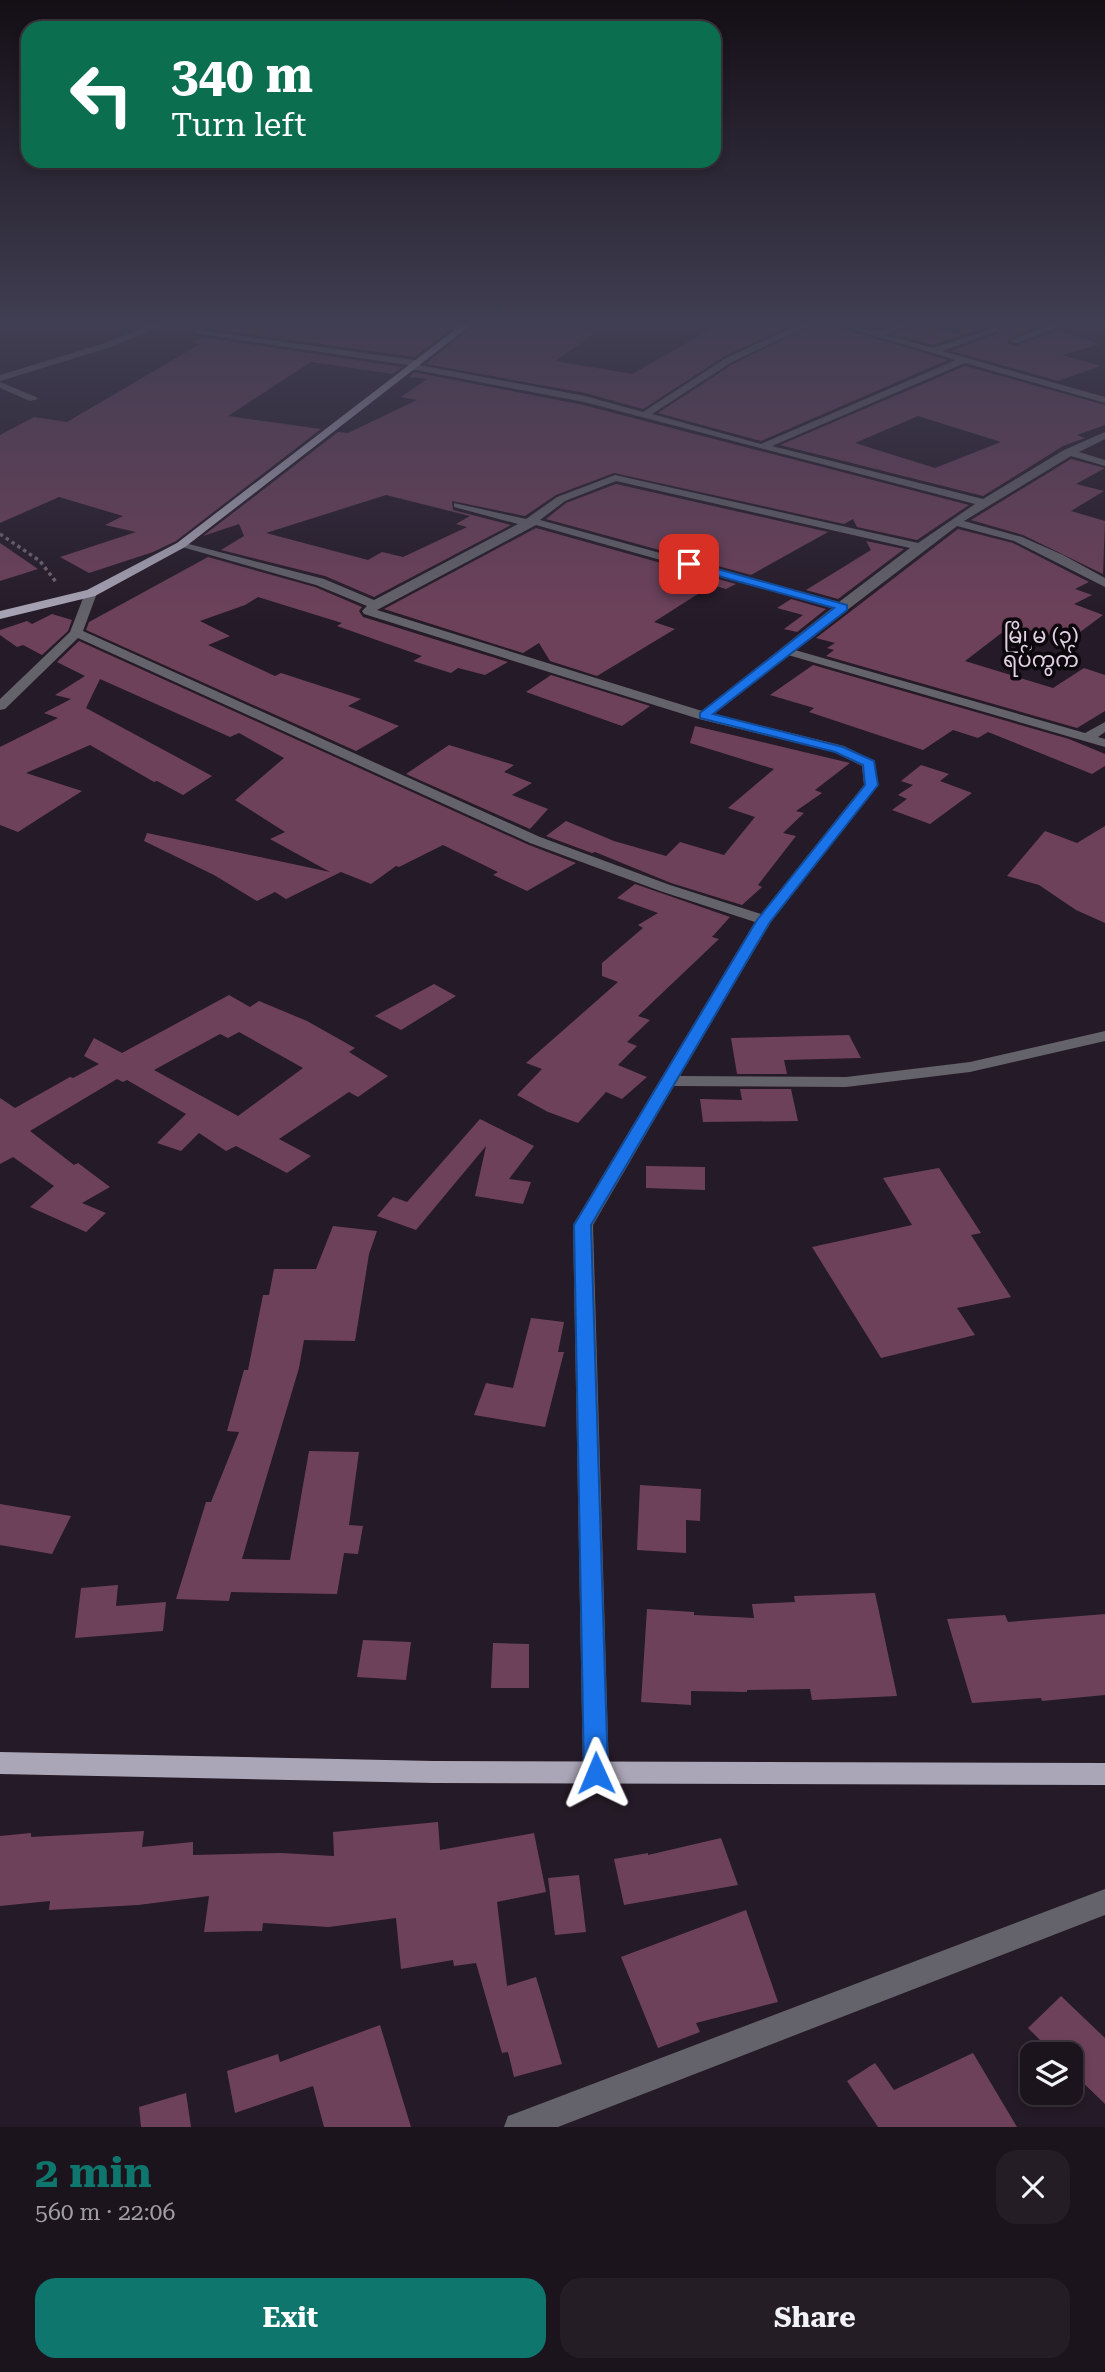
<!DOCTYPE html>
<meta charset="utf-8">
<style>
body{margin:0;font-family:"Roboto Serif","Noto Sans Myanmar",serif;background:#251d26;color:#f1f3f6;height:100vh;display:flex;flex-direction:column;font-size:26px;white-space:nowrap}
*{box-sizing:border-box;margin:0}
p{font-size:23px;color:#a09ea4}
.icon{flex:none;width:38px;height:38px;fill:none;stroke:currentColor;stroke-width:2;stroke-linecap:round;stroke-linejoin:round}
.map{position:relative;height:2127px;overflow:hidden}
.panel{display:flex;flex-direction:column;background:#1c141d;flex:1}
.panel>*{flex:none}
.hud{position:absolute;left:21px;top:21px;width:700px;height:147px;border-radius:21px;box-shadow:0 4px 10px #0003,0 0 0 2px #3a333b;background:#0b6e4f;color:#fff;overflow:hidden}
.tools{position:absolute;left:1020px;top:2042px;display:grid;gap:14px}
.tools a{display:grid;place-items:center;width:63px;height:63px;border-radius:14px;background:#1c141d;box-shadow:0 4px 10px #0003,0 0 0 2px #3a333b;font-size:35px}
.pin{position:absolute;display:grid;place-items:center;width:60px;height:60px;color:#fff;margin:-30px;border-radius:14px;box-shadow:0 4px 10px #0006}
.me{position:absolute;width:77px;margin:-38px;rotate:359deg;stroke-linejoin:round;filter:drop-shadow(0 0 5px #0008)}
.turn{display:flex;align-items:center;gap:24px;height:147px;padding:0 35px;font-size:32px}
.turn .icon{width:91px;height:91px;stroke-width:2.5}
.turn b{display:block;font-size:49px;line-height:60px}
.round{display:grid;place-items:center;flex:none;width:74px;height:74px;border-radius:21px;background:#251d26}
.head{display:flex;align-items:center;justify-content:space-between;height:119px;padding:0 35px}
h1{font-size:42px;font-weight:700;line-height:52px;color:#0f766e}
.primary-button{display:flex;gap:14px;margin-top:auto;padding:14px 35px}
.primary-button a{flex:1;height:80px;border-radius:21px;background:#0f766e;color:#fff;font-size:28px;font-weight:700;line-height:80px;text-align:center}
.primary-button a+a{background:#251d26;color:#f1f3f6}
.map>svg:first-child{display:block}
.building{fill:#6e415a;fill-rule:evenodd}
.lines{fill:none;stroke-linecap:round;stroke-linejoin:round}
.path{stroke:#6f6570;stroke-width:3.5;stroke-dasharray:3.5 3.5;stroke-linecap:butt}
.minor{fill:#64626a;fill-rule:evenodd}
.major{fill:#aaa6b7;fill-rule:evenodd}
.route{fill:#1a73e8;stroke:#114b97;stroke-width:2}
.labels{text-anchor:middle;stroke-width:7;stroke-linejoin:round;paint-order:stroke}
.far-quarter-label{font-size:21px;fill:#e1d2e3;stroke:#0b070c}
</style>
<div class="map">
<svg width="1105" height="2127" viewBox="0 0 1105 2127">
<rect width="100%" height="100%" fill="#251a27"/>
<!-- building -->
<g class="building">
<path d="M226 325H456L415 357 217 330Z"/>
<path d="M473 325H553L597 331 556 361 632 374 718 325H791L725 356 643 409 585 393 426 364Z"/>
<path d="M813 325 840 328 948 360 761 441 658 413 733 364Z"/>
<path d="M920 325 958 334 960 325H994L933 345 893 334Z"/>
<path d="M1000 325H1042L1007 340 1008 344 1016 346 1057 330 1100 344 1062 355 1101 366 1058 381 951 351 999 333Z"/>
<path d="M203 337 402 367 393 374 311 362 228 416 321 429 176 541 153 552 89 573 60 557 136 532 105 525 123 516 59 497 0 523V435L34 417 67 422 200 344 192 343Z"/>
<path d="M965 366 1105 405V425L1077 435 1085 438 1063 446 983 496 780 445ZM918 416 1001 442 935 468 855 443Z"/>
<path d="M414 372 583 405 969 505 917 540 857 527 853 519 844 524 614 473 556 495 525 516 452 501 453 510 511 525 374 597 325 576 221 550 244 536 239 524 203 536 338 432 348 433 417 400 401 397 427 379 409 377ZM386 495 470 516 456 524 467 527 403 557 382 552 368 560 266 533Z"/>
<path d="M1071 459 1105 468 1076 484 1104 491 1071 511 1105 521 1103 574 1023 535 971 520Z"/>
<path d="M616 484 828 532 751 575 546 519 566 503Z"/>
<path d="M536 528 736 584 726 589 712 585 654 622 675 629 597 676 550 661 539 643 523 653 384 609Z"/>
<path d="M958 529 1013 543 1089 582 1075 589 1092 595 1074 604 1103 615 1068 641 1012 625 965 661 1053 688 1084 668 1105 675V711L1077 728 826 656 834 650 827 648 835 643 816 638Z"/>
<path d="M866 541 904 549 838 599 806 590 871 550Z"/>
<path d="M0 543 38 569 0 581Z"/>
<path d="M208 557 315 587 362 607 359 611 363 617 508 662 485 675 458 668 451 673 413 661 422 656 337 626 342 623 258 597 245 605 200 621 230 636 208 645 275 676 281 673 361 699 348 706 399 726 356 751 86 630 89 622Z"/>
<path d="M791 599 826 609 797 632 784 629 803 615 777 608Z"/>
<path d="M52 614 72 620 68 631 42 655 23 645 17 647 0 635V630L27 621 32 624Z"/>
<path d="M79 641 529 845 576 863 527 891 493 875 498 872 443 845 399 867 396 866 371 884 341 872 286 899 275 892 257 901 214 875 144 841 147 833 330 872 270 839 285 832 235 800 284 758 239 733 230 737 100 679 86 708 212 776 183 795 157 781 154 782 90 745 26 773 82 791 18 832 0 825V747L58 718 44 713 71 699 55 695 85 676 57 662Z"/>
<path d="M813 665 1069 739 1105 754V766L1092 774 988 732 978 738 953 730 923 750 809 712 814 708 770 695Z"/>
<path d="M551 675 650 706 622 726 526 692Z"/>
<path d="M695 726 850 763 815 790 822 793 796 811 804 813 783 833 796 836 758 885 762 887 742 905 671 883 595 852 592 853 546 836 566 821 614 841 666 856 680 842 724 855 755 817 728 808 774 769 690 743Z"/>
<path d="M449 745 514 765 504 772 532 783 512 795 548 809 530 829 406 774Z"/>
<path d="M921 765 949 774 940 781 972 793 930 824 892 810 907 799 898 795 913 785 901 781Z"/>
<path d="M1105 826V923L1076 910 1039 885 1007 876 1045 831 1077 843Z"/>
<path d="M635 884 730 917 712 937 719 939 638 1016 650 1020 627 1042 637 1046 618 1065 647 1077 622 1099 606 1092 578 1123 548 1112 517 1095 542 1069 526 1063 618 982 602 976V963L643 928 638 925 658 913 617 898Z"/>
<path d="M434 984 456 996 401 1030 375 1016Z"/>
<path d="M229 995 250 1007 259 1001 307 1021 355 1048 349 1052 388 1076 358 1097 349 1092 279 1139 311 1156 287 1173 236 1146 226 1151 199 1133 181 1151 157 1143 186 1114 127 1080 123 1082 117 1079 30 1131 74 1165 78 1163 110 1187 82 1203 106 1213 86 1232 30 1207 54 1186 13 1157 0 1164V1098L15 1108 70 1077 73 1078 99 1064 84 1056 94 1038 122 1053ZM239 1032 303 1068 238 1116 154 1070 220 1034 228 1038Z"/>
<path d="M849 1035 861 1058 784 1060 787 1074H737L731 1038Z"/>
<path d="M740 1089H791L798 1121 703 1122 700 1099 742 1100Z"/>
<path d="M480 1119 534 1146 509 1179 531 1182 523 1204 475 1196 486 1146 416 1230 377 1216 393 1197 407 1202Z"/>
<path d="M646 1166 705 1167V1190L646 1188Z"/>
<path d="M939 1168 981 1233 971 1235 1011 1297 957 1308 975 1335 881 1358 812 1247 912 1225 883 1178Z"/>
<path d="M333 1226 377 1231 369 1254 355 1341 304 1340 299 1368 242 1559 290 1560 309 1451 359 1452 349 1525 363 1526 358 1554 344 1553 337 1594 231 1592 229 1601 176 1599 206 1502H211L239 1432 227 1431 244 1370H248L263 1295H269L274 1269H316Z"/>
<path d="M531 1318 564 1322 558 1352H564L545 1427 474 1415 486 1383 513 1388Z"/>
<path d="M640 1485 701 1489 700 1521 686 1520V1553L637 1550Z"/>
<path d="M0 1504 71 1516 52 1554 0 1545Z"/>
<path d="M118 1585 116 1606 166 1602 163 1631 75 1638 81 1588Z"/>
<path d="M875 1593 897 1696 812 1700 810 1689 747 1690V1692L691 1691V1705L641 1702 647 1609 694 1612V1615L754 1618 752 1604 795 1602 794 1596Z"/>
<path d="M1105 1614V1695L1042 1701 1041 1698 972 1703 947 1619 1005 1615 1008 1622Z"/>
<path d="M363 1640 411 1642 406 1680 357 1677Z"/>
<path d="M493 1643 529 1644V1688H491Z"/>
<path d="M438 1822 440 1850 534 1833 546 1892 497 1902 507 1986 536 1977 562 2064 514 2077 508 2052 502 2053 476 1963 454 1966 453 1960 401 1969 396 1918 329 1927 263 1923 262 1931 204 1932 209 1896 138 1905 49 1910 50 1901 0 1906V1836L31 1833V1837L144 1831 142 1847 193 1842V1855L281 1853 334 1856 333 1832Z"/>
<path d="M721 1838 738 1885 624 1905 614 1859 648 1853V1855Z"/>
<path d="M579 1875 586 1932 555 1935 548 1878Z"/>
<path d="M746 1910 778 2002 696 2023 700 2032 658 2048 621 1957Z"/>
<path d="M1061 1996 1105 2038V2104L1071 2071V2054H1054L1028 2028Z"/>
<path d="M380 2025 411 2127H324L313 2086 235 2113 227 2071 278 2054 280 2062Z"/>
<path d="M973 2053 1017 2127H878L847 2081 875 2063 894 2090Z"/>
<path d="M186 2093 191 2127H141L139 2107Z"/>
</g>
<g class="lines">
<!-- path -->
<path class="path" d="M0 534 40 561 56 582"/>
<!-- minor -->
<g class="minor">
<path d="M152 325H165L108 348 0 381V375L102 344Z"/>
<path d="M798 325H810L732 362 652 414 761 444 956 360 839 325C851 325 869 333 878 331 888 330 895 325 906 325L886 335 933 348 998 327V331L942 351 1105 397V403L965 363 772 446 983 499 1064 450 1105 432V439L1079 452 1105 460V466L1071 456 964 521 1022 537 1063 555 1105 578V587L1014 541 957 526 795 650 1085 733 1105 722V732L1098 737 1105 739V747L788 655 714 714 844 746 874 761 878 785 771 922 680 1076 846 1077 970 1062 1105 1031V1041L970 1072 846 1087 674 1086 593 1225 609 1773 605 1781 596 1784 587 1781 583 1773 573 1225 755 922 660 891 530 843 78 638 5 709 0 710V699L70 632 85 593 95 590 97 593 83 631 540 837 670 885 761 914 864 785 862 766 834 752 699 719 364 614 362 611 367 606 316 585 175 545 181 542 324 579 374 600 518 524 454 507V503L526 519 557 497 615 475 918 543 975 504 584 402 411 369 407 365 194 333 198 330 415 360 419 365 585 396 643 412 726 358ZM616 481 910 548 839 602 540 520 565 501ZM536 525 832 608 702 711 377 610Z"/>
<path d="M1050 325H1064L1017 343 1009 341Z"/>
<path d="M0 382 36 397 38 399 30 401 0 388Z"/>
<path d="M1105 1889V1915L558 2127H504L508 2116 519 2112Z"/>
</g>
<!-- major -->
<g class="major">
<path d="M461 325H471L185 547 95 596 0 619V611L87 590 177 543Z"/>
<path d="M0 1752 434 1761 1105 1763V1785L434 1783 0 1774Z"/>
</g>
</g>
<!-- sky -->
<linearGradient id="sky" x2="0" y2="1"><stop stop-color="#140e15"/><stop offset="0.52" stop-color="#403e52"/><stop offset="1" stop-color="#403e52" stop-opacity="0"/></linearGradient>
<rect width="1105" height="623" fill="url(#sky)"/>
<!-- route -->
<path class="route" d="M689 561 847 605V610L713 714 843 747 874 761 878 785 770 922 591 1225 608 1773 604 1780 596 1783 588 1780 584 1773 574 1225 757 920 865 785 863 765 835 752 700 718V713L834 608 686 567 684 564Z"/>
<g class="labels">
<!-- far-quarter labels -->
<g class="far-quarter-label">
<text x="1041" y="643">မြို့မ (၃)<tspan x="1041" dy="24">ရပ်ကွက်</tspan></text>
</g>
</g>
</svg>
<div class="tools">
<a><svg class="icon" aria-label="layers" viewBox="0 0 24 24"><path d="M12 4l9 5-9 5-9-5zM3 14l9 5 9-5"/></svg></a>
</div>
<div class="pin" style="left:689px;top:564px;background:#d93025"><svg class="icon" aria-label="arrive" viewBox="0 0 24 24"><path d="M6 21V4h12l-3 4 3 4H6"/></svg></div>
<svg class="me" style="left:596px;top:1773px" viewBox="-20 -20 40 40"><path d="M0-17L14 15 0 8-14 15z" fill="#1a73e8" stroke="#fff" stroke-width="4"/></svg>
<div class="hud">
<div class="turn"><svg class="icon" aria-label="left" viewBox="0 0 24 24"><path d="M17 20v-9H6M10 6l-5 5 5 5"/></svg><div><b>340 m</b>Turn left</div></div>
</div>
</div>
<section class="panel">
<div class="head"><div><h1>2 min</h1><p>560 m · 22:06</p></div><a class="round"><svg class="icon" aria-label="close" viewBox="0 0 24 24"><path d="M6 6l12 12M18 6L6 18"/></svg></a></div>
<div class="primary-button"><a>Exit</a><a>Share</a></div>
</section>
